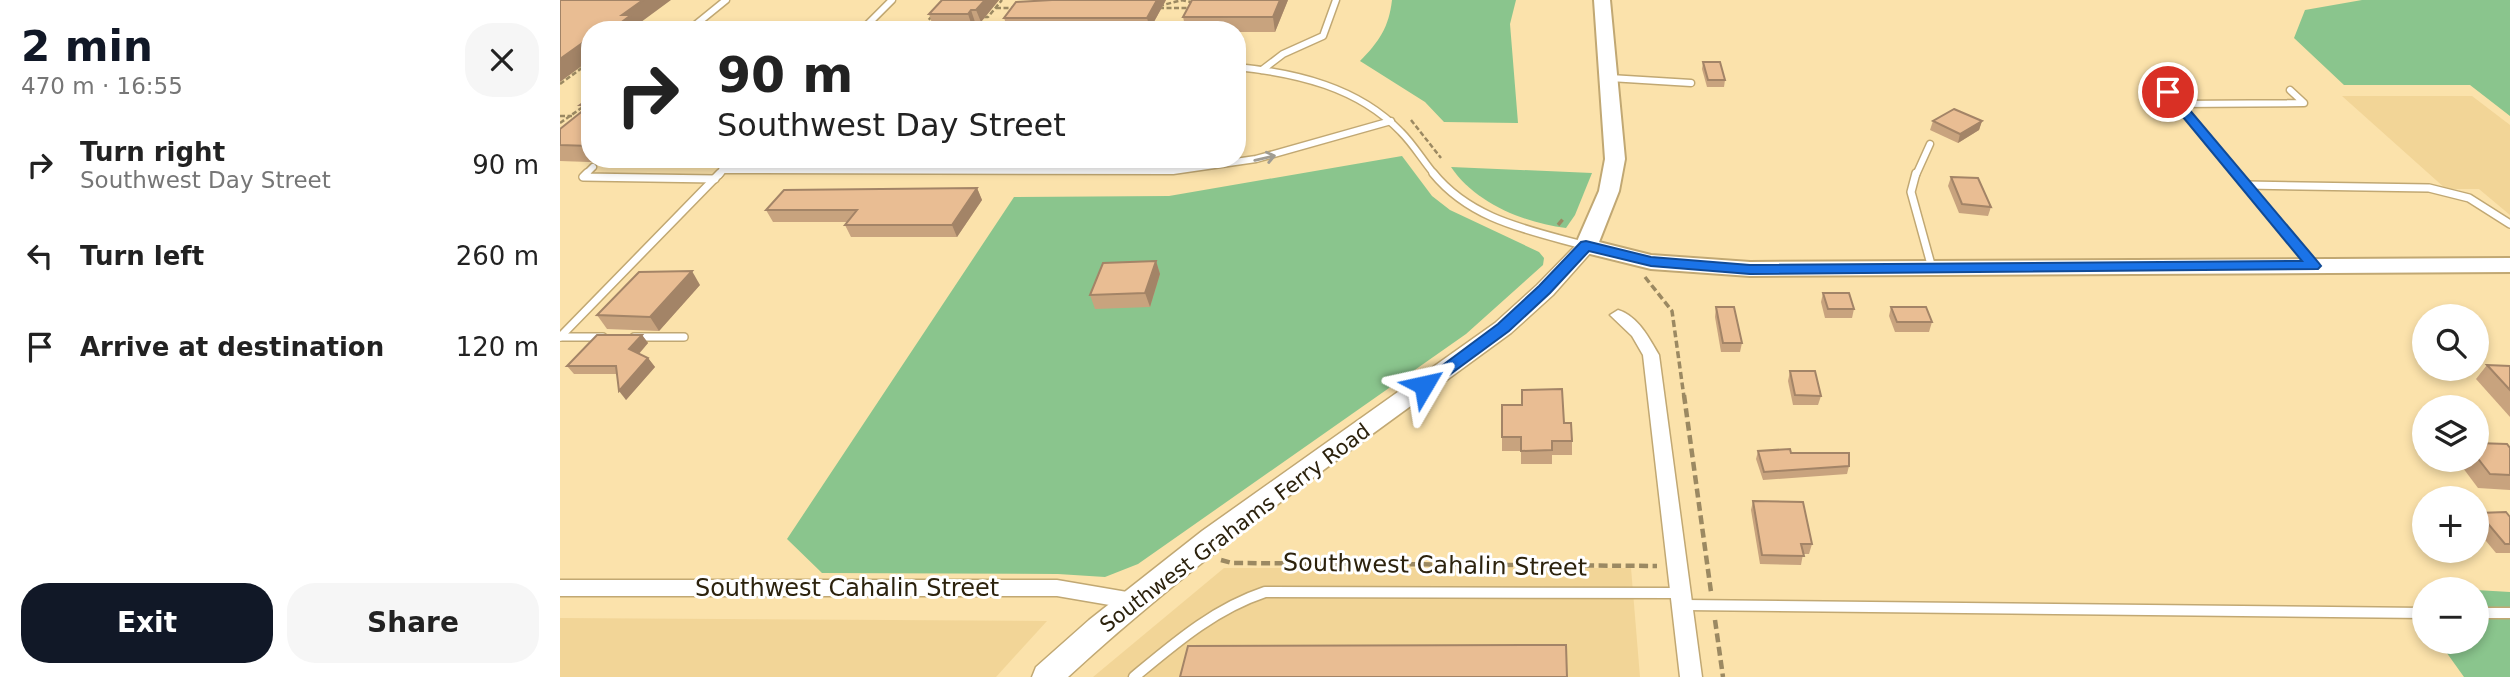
<!DOCTYPE html>
<meta charset="utf-8">
<style>
body{margin:0;font-family:"DejaVu Sans",sans-serif;background:#f6f6f6;color:#222;height:100vh;display:flex;flex-direction:column;font-size:26px;white-space:nowrap}
*{box-sizing:border-box;margin:0}
p{font-size:23px;color:#767676}
.icon{flex:none;width:38px;height:38px;fill:none;stroke:currentColor;stroke-width:2;stroke-linecap:round;stroke-linejoin:round}
.map{position:relative;flex:1;overflow:hidden}
.sheet{display:flex;flex-direction:column;background:#fff;width:560px}
.sheet>*{flex:none}
.top-card{position:absolute;left:21px;top:21px;width:665px;height:147px;border-radius:28px;box-shadow:0 4px 10px #0003;background:#fff;color:#222;overflow:hidden}
.fabs{position:absolute;left:1852px;top:304px;display:grid;gap:14px}
.fabs a{display:grid;place-items:center;width:77px;height:77px;border-radius:50%;background:#fff;box-shadow:0 4px 10px #0003;font-size:35px}
.pin{position:absolute;display:grid;place-items:center;width:60px;height:60px;color:#fff;margin:-30px;border:4px solid #fff;border-radius:50%;box-shadow:0 2px 7px #0007}
.me{position:absolute;width:77px;margin:-38px;rotate:54deg;stroke-linejoin:round;filter:drop-shadow(0 0 5px #0008)}
.turn{display:flex;align-items:center;gap:24px;height:147px;padding:0 21px;font-size:32px}
.turn .icon{width:91px;height:91px;stroke-width:2.5}
.turn b{display:block;font-size:49px;line-height:60px}
.round{display:grid;place-items:center;flex:none;width:74px;height:74px;border-radius:28px;background:#f6f6f6}
.overview{display:flex;align-items:center;justify-content:space-between;height:119px;padding:0 21px}
h1{font-size:42px;font-weight:700;line-height:52px;color:#111827}
.cta{display:flex;gap:14px;margin-top:auto;padding:14px 21px}
.cta a{flex:1;height:80px;border-radius:28px;background:#111827;color:#fff;font-size:28px;font-weight:700;line-height:80px;text-align:center}
.cta a+a{background:#f6f6f6;color:#222}
ul{padding:0;list-style:none}
li{display:flex;align-items:center;gap:21px;height:91px;padding:0 21px}
li div{flex:1}
li b{display:block;font-size:26px}
li em{font-style:normal}
main{display:flex;flex:1;min-height:0}
.map>svg:first-child{display:block}
.built{fill:#f2d597}
.green{fill:#8ac58d}
.lines{fill:none;stroke-linecap:round;stroke-linejoin:round}
.lane-far2-casing{stroke:#c1a873;stroke-width:9}
.lane-far1-casing{stroke:#c1a873;stroke-width:10}
.lane-casing{stroke:#c1a873;stroke-width:13}
.street-casing{stroke:#c1a873;stroke-width:3}
.secondary-casing{stroke:#c1a873;stroke-width:3}
.primary-casing{stroke:#c1a873;stroke-width:4}
.path-far2{stroke:#9b8962;stroke-width:2.5;stroke-dasharray:5 2.5;stroke-linecap:butt}
.path-far1{stroke:#9b8962;stroke-width:3.5;stroke-dasharray:7 3.5;stroke-linecap:butt}
.path{stroke:#9b8962;stroke-width:4.5;stroke-dasharray:9 4.5;stroke-linecap:butt}
.lane-far2{stroke:#fff;stroke-width:6}
.lane-far1{stroke:#fff;stroke-width:7}
.lane{stroke:#fff;stroke-width:10}
.street{fill:#fff;fill-rule:evenodd}
.secondary{fill:#fff;fill-rule:evenodd}
.primary{fill:#fff;fill-rule:evenodd}
.wall{fill:#c8a37e}
.shaded-wall{fill:#a38467}
.building{fill:#e9bd93;stroke:#a38467;stroke-width:2}
.oneway{stroke:#a09c92}
.route{fill:#1a73e8;stroke:#114b97;stroke-width:2}
.labels{text-anchor:middle;stroke-width:6;stroke-linejoin:round;paint-order:stroke}
.street-label{font-size:21px;fill:#2c220d;stroke:#fff}
.near-street-label{font-size:24px;fill:#2c220d;stroke:#fff}
</style>
<main>
<section class="sheet">
<div class="overview"><div><h1>2 min</h1><p>470 m · 16:55</p></div><a class="round"><svg class="icon" aria-label="close" viewBox="0 0 24 24"><path d="M6 6l12 12M18 6L6 18"/></svg></a></div>
<ul>
<li><svg class="icon" aria-label="right" viewBox="0 0 24 24"><path d="M7 20v-9h11M14 6l5 5-5 5"/></svg><div><b>Turn right</b><p>Southwest Day Street</p></div><em>90 m</em></li>
<li><svg class="icon" aria-label="left" viewBox="0 0 24 24"><path d="M17 20v-9H6M10 6l-5 5 5 5"/></svg><div><b>Turn left</b></div><em>260 m</em></li>
<li><svg class="icon" aria-label="arrive" viewBox="0 0 24 24"><path d="M6 21V4h12l-3 4 3 4H6"/></svg><div><b>Arrive at destination</b></div><em>120 m</em></li>
</ul>
<div class="cta"><a>Exit</a><a>Share</a></div>
</section>
<div class="map">
<svg width="1950" height="677" viewBox="0 0 1950 677">
<rect width="100%" height="100%" fill="#fbe2ab"/>
<!-- built -->
<g class="built">
<path d="M1782 96H1912L1950 125V215L1919 189H1886Z"/>
<path d="M664 568H1071L1080 677H533Z"/>
<path d="M0 618 487 621 436 677H0Z"/>
</g>
<!-- green -->
<g class="green">
<path d="M832 0H956L950 24 958 123 884 122 865 102 800 61C819 42 829 27 832 0Z"/>
<path d="M1802 0H1950V116L1910 85H1784L1734 38 1745 10Z"/>
<path d="M842 156 872 196 890 210 979 252 984 258 983 265 906 334 578 564 545 577 498 574 262 573 227 539 454 197 609 196Z"/>
<path d="M891 167 1032 173 1015 215 1006 228C964 223 915 203 891 167Z"/>
<path d="M1916 590 1950 592V677H1904L1879 642H1916Z"/>
</g>
<g class="lines">
<!-- lane-far2 casing -->
<g class="lane-far2-casing">
<g id="lane-far2">
<path d="M129 30 166 0"/>
<path d="M302 30 332 0"/>
<path d="M677 67C736 73 798 87 841 132 854 145 863 161 875 175"/>
<path d="M702 70 723 54 763 36 776 0"/>
<path d="M1050 78 1131 83"/>
<path d="M1608 92 1677 175"/>
<path d="M1618 104 1744 103 1730 90"/>
<path d="M162 170 613 171 696 159 831 121"/>
<path d="M25 175 33 167"/>
<path d="M159 175 172 159"/>
<path d="M1356 175 1370 144"/>
</g>
</g>
<!-- lane-far1 casing -->
<g class="lane-far1-casing">
<g id="lane-far1">
<path d="M27 173 23 177 155 179"/>
<path d="M873 173C912 221 970 230 1026 246"/>
<path d="M1356 173 1351 192 1372 268"/>
<path d="M1676 173 1753 266"/>
<path d="M1686 185 1869 188 1909 198 1950 224"/>
<path d="M0 337 160 173"/>
<path d="M1 337H43"/>
<path d="M74 337H124"/>
</g>
</g>
<!-- lane casing -->
<g class="lane-casing">
<g id="lane">
<path d="M1125 605 1864 613"/>
<path d="M1916 613H1950"/>
<path d="M574 677C615 643 654 609 705 592L1119 593"/>
</g>
</g>
<!-- street casing -->
<g class="street-casing">
<g id="street">
<path d="M1058 310C1078 316 1089 338 1099 355L1142 677H1120L1083 355 1072 336 1050 315Z"/>
<path d="M0 580H497L573 593 580 595 583 601 580 607 573 609 497 596H0Z"/>
</g>
</g>
<!-- secondary casing -->
<g class="secondary-casing">
<path id="secondary" d="M1026 240 1033 242 1036 246 1033 250 993 295 951 333C800 444 646 550 508 677H472L476 667 529 620 642 531 935 323 977 285 1019 242Z"/>
</g>
<!-- primary casing -->
<g class="primary-casing">
<path id="primary" d="M1034 0H1050L1065 159 1059 191 1039 242 1091 255 1190 262 1950 258V272L1190 276 1091 269 1018 251 1015 246 1039 191 1045 159Z"/>
</g>
<!-- path-far2 -->
<g class="path-far2">
<path d="M621 0 635 3"/>
<path d="M599 6 622 0"/>
<path d="M436 8H455"/>
<path d="M599 8H630"/>
<path d="M372 16 361 29 449 27"/>
<path d="M424 17H428L442 0"/>
<path d="M0 84 30 62"/>
<path d="M0 116H12"/>
<path d="M851 120 881 158"/>
<path d="M0 123 30 102"/>
<path d="M117 159 115 161 151 159"/>
</g>
<!-- path-far1 -->
<g class="path-far1">
<path d="M998 225 1004 218"/>
<path d="M1085 277 1112 311 1124 397"/>
</g>
<!-- path -->
<g class="path">
<path d="M1124 395 1151 592"/>
<path d="M661 560 672 563 1097 566"/>
<path d="M1155 620 1163 677"/>
</g>
<!-- lane-far2 -->
<use href="#lane-far2" class="lane-far2"/>
<!-- lane-far1 -->
<use href="#lane-far1" class="lane-far1"/>
<!-- lane -->
<use href="#lane" class="lane"/>
<!-- street -->
<use href="#street" class="street"/>
<!-- secondary -->
<use href="#secondary" class="secondary"/>
<!-- primary -->
<use href="#primary" class="primary"/>
</g>
<!-- wall -->
<g class="wall">
<path d="M439 0 421 22H415L412 26H373L369 14Z"/>
<path d="M492 0H606L590 29H448L444 18Z"/>
<path d="M728 0 715 32H677V30H626L623 17Z"/>
<path d="M1143 62 1165 80 1164 87H1147L1142 69Z"/>
<path d="M30 98V159H80L79 161 58 163 0 161V129L23 111 20 105Z"/>
<path d="M1373 121H1422L1419 130 1398 143 1370 130Z"/>
<path d="M1391 177 1431 207 1428 216 1399 213 1388 186Z"/>
<path d="M417 188 422 200 397 237H291L285 225 288 222H213L206 210Z"/>
<path d="M596 261 600 274 590 307 535 309 530 295Z"/>
<path d="M140 285 99 331 47 329 37 315Z"/>
<path d="M1263 293 1294 309 1292 318H1265L1261 302Z"/>
<path d="M1156 307 1182 343 1180 352H1161L1155 317Z"/>
<path d="M1331 307 1372 322 1369 332H1335L1329 316Z"/>
<path d="M82 335 88 343 79 354 88 358 95 367 66 400 57 374H14L7 366Z"/>
<path d="M1927 365 1950 366V417L1916 379Z"/>
<path d="M1230 371 1261 396 1258 405H1233L1228 381Z"/>
<path d="M942 405 1004 423 1012 441V455H992V464H961V451H942Z"/>
<path d="M1916 443 1950 448V490L1918 488 1897 460H1916Z"/>
<path d="M1198 451 1231 453 1289 466 1287 474 1203 480 1196 459Z"/>
<path d="M1193 501 1252 544 1249 554H1243L1241 565 1200 564 1191 510Z"/>
<path d="M1919 513 1950 517V553H1936L1916 529V516Z"/>
</g>
<!-- shaded-wall -->
<g class="shaded-wall">
<path d="M83 0H111L77 25 80 30H51L62 15Z"/>
<path d="M425 0H439L421 22 416 10Z"/>
<path d="M597 0H606L590 29 587 18Z"/>
<path d="M720 0H728L715 32 713 17Z"/>
<path d="M411 10 415 22 412 26 408 14Z"/>
<path d="M28 39 30 42V60L0 82V59Z"/>
<path d="M1422 121 1419 130 1398 143 1400 134Z"/>
<path d="M55 159H80L79 161 58 163Z"/>
<path d="M417 188 422 200 397 237 392 225Z"/>
<path d="M596 261 600 274 590 307 585 293Z"/>
<path d="M132 271 140 285 99 331 90 317Z"/>
<path d="M82 335 88 343 75 358 69 349Z"/>
<path d="M88 358 95 367 66 400 59 391Z"/>
</g>
<!-- building -->
<g class="building">
<path d="M0 0H83L62 15H71L51 30H30V39H28L0 59Z"/>
<path d="M382 0H425L416 10H411L408 14H369Z"/>
<path d="M492 0H597L587 18H444L456 2Z"/>
<path d="M632 0H720L713 17H623Z"/>
<path d="M1143 62H1160L1165 80H1148Z"/>
<path d="M30 98V105H20Z"/>
<path d="M30 105V146L0 145V129Z"/>
<path d="M1394 109 1422 121 1400 134 1373 121Z"/>
<path d="M1391 177 1418 178 1431 207 1402 204Z"/>
<path d="M417 188 392 225H285L297 210H206L224 190Z"/>
<path d="M596 261 585 293 530 295 543 263Z"/>
<path d="M132 271 90 317 37 315 79 272Z"/>
<path d="M1263 293H1289L1294 309H1268Z"/>
<path d="M1156 307H1174L1182 343H1163Z"/>
<path d="M1331 307H1366L1372 322H1337Z"/>
<path d="M37 335H82L69 349 88 358 59 391 56 366H7Z"/>
<path d="M1927 365 1950 366V390Z"/>
<path d="M1230 371H1255L1261 396 1235 395Z"/>
<path d="M1002 389 1004 423H1011L1012 441H992V450L961 451V437H942V405H962V390Z"/>
<path d="M1916 443 1947 444 1950 448V475L1930 474 1916 456Z"/>
<path d="M1230 449 1231 453H1289V466L1204 472 1198 451Z"/>
<path d="M1193 501 1243 502 1252 544H1241L1244 556 1202 555Z"/>
<path d="M1946 512 1950 517V544H1945L1919 513Z"/>
<path d="M1006 645 1007 677H620L628 646Z"/>
</g>
<!-- one-way arrows -->
<defs><path id="oneway-shaft" d="M-6 0H5M1.5-3L5.5 0L1.5 3" fill="none" stroke-width="1.6" stroke-linecap="round" stroke-linejoin="round" transform="scale(1.75)"/></defs>
<use class="oneway" href="#oneway-shaft" transform="translate(705 158) rotate(-13)"/>
<!-- route -->
<path class="route" d="M1608 88 1612 89 1758 262 1761 266 1758 269 1190 274 1091 266 1029 251 990 293 949 331 870 389 864 391 856 385 938 324 979 286 1021 242 1026 241 1091 257 1190 265 1742 261 1604 94 1602 92Z"/>
<g class="labels">
<!-- street labels -->
<g class="street-label">
<text transform="translate(675 528) rotate(-37)" y="7">Southwest Grahams Ferry Road</text>
</g>
<!-- near-street labels -->
<g class="near-street-label">
<text transform="translate(875 565) rotate(1)" y="8">Southwest Cahalin Street</text>
<text x="287" y="596">Southwest Cahalin Street</text>
</g>
</g>
</svg>
<div class="fabs">
<a><svg class="icon" aria-label="search" viewBox="0 0 24 24"><circle cx="10" cy="10" r="6"/><path d="M15 15l6 6"/></svg></a>
<a><svg class="icon" aria-label="layers" viewBox="0 0 24 24"><path d="M12 4l9 5-9 5-9-5zM3 14l9 5 9-5"/></svg></a>
<a>+</a>
<a>−</a>
</div>
<div class="pin" style="left:1608px;top:92px;background:#d93025"><svg class="icon" aria-label="arrive" viewBox="0 0 24 24"><path d="M6 21V4h12l-3 4 3 4H6"/></svg></div>
<svg class="me" style="left:864px;top:385px" viewBox="-20 -20 40 40"><path d="M0-17L14 15 0 8-14 15z" fill="#1a73e8" stroke="#fff" stroke-width="4"/></svg>
<div class="top-card">
<div class="turn"><svg class="icon" aria-label="right" viewBox="0 0 24 24"><path d="M7 20v-9h11M14 6l5 5-5 5"/></svg><div><b>90 m</b>Southwest Day Street</div></div>
</div>
</div>
</main>
